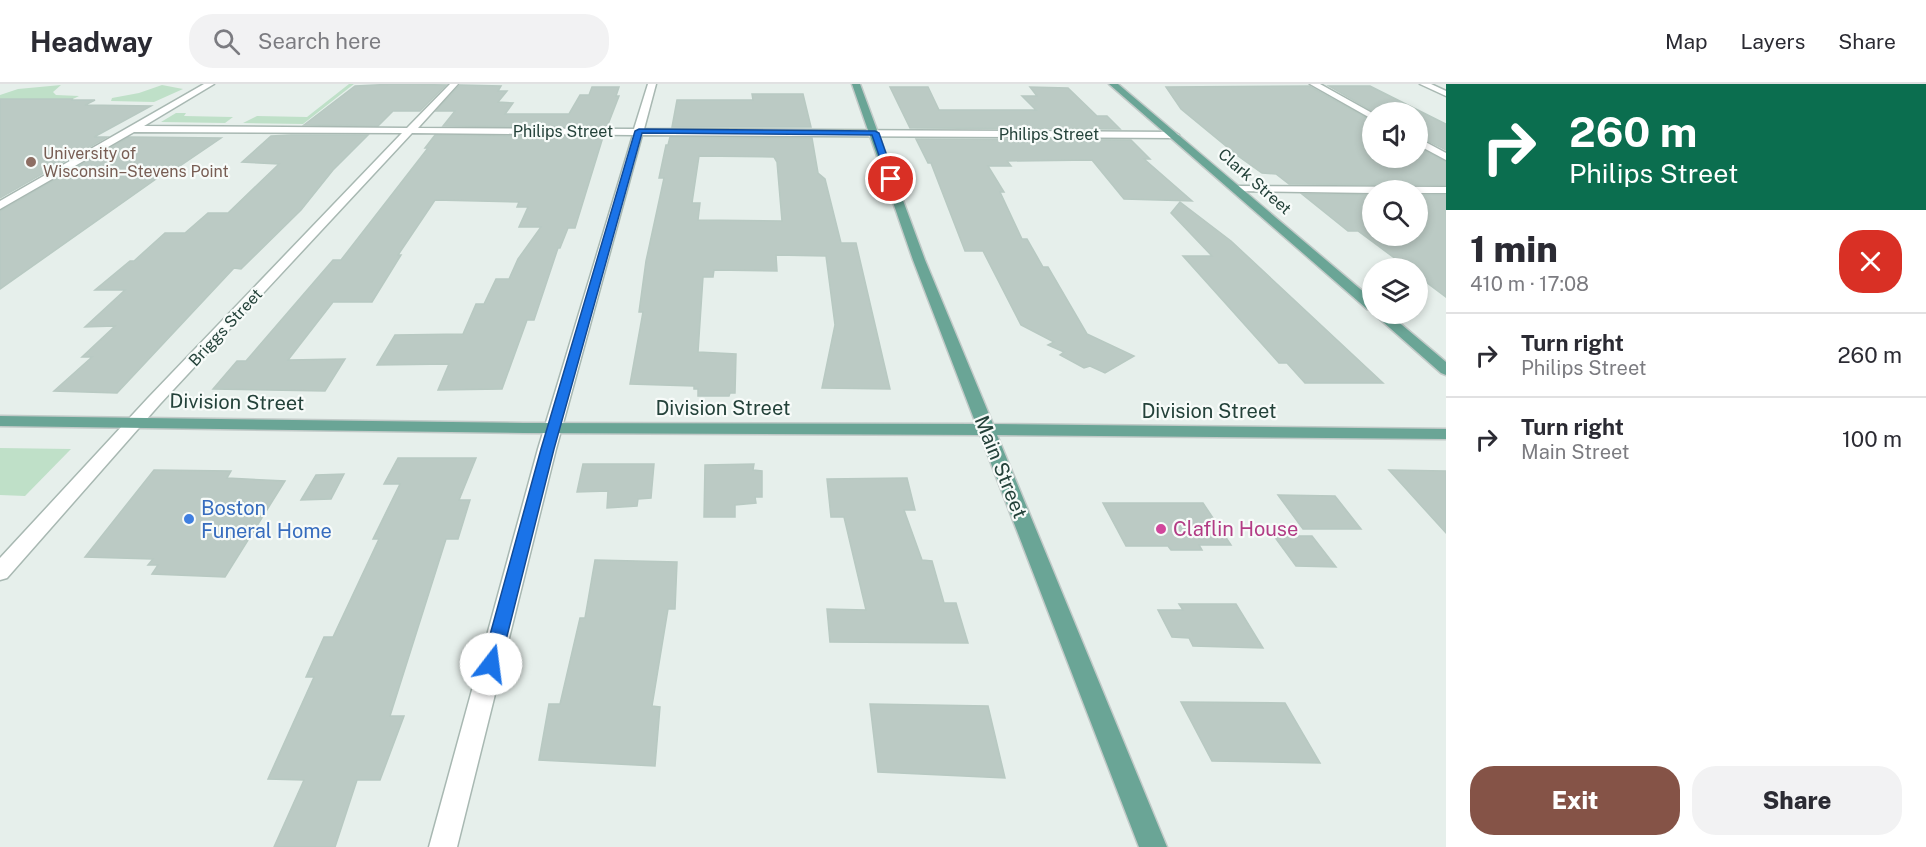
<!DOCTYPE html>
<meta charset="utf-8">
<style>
body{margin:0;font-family:"Public Sans",sans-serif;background:#f2f2f3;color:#2b2b33;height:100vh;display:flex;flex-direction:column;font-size:22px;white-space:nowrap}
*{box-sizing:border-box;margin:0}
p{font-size:20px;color:#7c7c81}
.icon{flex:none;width:33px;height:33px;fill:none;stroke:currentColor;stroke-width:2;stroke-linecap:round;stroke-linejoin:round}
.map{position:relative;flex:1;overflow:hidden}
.drawer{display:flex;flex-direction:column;background:#fff;width:480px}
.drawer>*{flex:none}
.top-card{background:#0b6e4f;color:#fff;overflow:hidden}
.buttons{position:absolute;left:1362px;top:18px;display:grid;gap:12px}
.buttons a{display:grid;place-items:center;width:66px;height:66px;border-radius:50%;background:#fff;box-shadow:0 3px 9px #0003;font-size:30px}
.pin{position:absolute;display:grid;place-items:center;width:51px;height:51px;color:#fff;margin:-26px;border:3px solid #fff;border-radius:50%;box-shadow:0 2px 6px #0007}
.me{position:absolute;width:66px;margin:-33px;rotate:15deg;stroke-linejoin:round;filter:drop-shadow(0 0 4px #0008)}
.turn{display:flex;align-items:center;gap:21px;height:126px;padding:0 24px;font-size:27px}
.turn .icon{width:78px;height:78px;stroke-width:2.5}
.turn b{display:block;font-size:42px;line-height:51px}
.round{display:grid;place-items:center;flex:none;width:63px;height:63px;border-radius:24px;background:#f2f2f3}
.summary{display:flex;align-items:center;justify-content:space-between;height:102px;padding:0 24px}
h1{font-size:36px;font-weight:800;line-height:45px}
.primary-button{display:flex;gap:12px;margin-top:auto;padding:12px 24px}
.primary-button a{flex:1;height:69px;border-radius:24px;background:#855347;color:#fff;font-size:24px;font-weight:800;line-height:69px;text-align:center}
.primary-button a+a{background:#f2f2f3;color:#2b2b33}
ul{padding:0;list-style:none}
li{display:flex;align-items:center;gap:18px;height:84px;padding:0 24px;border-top:2px solid #e1e1e2}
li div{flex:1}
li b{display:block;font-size:22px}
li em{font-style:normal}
header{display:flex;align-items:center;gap:36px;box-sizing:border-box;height:84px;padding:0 30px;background:#fff;border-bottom:2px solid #e1e1e2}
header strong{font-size:28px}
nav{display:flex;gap:33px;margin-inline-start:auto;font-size:21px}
.search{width:420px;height:54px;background:#f2f2f3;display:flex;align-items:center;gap:15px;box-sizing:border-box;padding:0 21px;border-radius:24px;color:#7c7c81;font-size:22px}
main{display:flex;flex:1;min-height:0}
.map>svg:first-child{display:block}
.green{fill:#bfe0c8}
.building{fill:#bbcac4;stroke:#b8c9c2;stroke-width:1.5;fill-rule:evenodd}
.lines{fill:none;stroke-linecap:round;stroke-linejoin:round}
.minor-casing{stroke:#a8b8b2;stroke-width:3}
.major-casing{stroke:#c2cac8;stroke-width:3}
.minor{fill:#fff;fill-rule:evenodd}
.major{fill:#6aa596;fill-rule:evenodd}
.route{fill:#1a73e8;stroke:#114b97;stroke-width:1.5}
.education-dot{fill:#8d6e63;stroke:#f7fbf9;stroke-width:2}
.shop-dot{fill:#3f7fe0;stroke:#f7fbf9;stroke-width:2}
.hotel-dot{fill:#d1479c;stroke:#f7fbf9;stroke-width:2}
.labels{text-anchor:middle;stroke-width:4.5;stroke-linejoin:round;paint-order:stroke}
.far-street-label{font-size:16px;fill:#24423a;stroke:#f7fbf9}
.far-education-label{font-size:16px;fill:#785e54;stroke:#f7fbf9;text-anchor:start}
.street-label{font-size:20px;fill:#24423a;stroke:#f7fbf9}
.shop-label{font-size:20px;fill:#366cbe;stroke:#f7fbf9;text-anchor:start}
.hotel-label{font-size:20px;fill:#b23c85;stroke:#f7fbf9;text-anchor:start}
</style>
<header>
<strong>Headway</strong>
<div class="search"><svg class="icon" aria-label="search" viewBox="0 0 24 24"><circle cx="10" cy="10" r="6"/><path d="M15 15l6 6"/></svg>Search here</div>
<nav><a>Map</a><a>Layers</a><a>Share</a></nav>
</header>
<main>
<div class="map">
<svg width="1446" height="763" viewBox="0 0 1446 763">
<rect width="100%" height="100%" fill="#e6efeb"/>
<!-- green -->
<g class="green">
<path d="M349 0H354L303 40 243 39 257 32 307 33Z"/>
<path d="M61 1 53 8 56 11 79 12 73 15 0 16V11L18 5Z"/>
<path d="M162 1 183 5 154 18 111 17 112 14 139 9Z"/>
<path d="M176 29H186L184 32 233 33 225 39 161 38Z"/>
<path d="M0 364 71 365 25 412 0 411Z"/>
</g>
<!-- building -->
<g class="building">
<path d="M395 0 446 1 420 27H393L378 42 304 41 355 2Z"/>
<path d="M460 1 501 2 498 7H507L498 18 513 19 505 30H569L580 11H589L592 3H619L616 12H619L607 43 443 42 455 27H436Z"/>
<path d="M1309 2 1372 37V74H1418V63L1446 78V101L1289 100 1276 90 1262 89 1238 72 1181 25 1166 3Z"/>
<path d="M1329 2H1370L1446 40V66L1418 52V28H1374Z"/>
<path d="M890 3H928L939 26H1036L1022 12H1037L1030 3 1068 4 1097 32H1107L1120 45 910 44Z"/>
<path d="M752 10H803L811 43H672L677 16H753Z"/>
<path d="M0 15H73L71 16H95L85 21 151 22 94 53H107L0 114Z"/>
<path d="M291 51H368L333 86 301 126 241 185 234 184 117 309 54 307 92 273H82L115 242 85 243 125 206H95L130 177H134L165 149H185L208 129H228L279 80 242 78 271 52Z"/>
<path d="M435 51 603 53 575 144H568L560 164H558L534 236H527L502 305 438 306 449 280 377 281 395 251 463 250 476 220H484L496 195H509L518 175 541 143H519L528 123H517L519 118 435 116 398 171H401L372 218H333L288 276 345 275 325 307 213 305 237 277H246L333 176H341L428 64H425Z"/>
<path d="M129 53 221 54 171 88H166L0 205V127Z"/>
<path d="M670 53 812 54 818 89 825 95 841 159H856L890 305 822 304 835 241 826 172 776 171 777 187 714 186 713 193H703L698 268 736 270 735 309H730L729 312H698V305H694V302L630 300 643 228H639L646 177 664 94H659L666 61H668ZM699 72 774 73 777 78 782 137 698 136 700 119H692Z"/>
<path d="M916 55 1131 56 1150 75H1144L1192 117 1124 115 1092 76 1007 77 1011 82H988L1004 108H1000L1022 155H1027L1043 183H1048L1087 250 1134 272 1105 289 1090 282 1084 284 1060 271 1064 268 1048 261 1054 258 1021 241 983 167H965L931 79H928Z"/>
<path d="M1302 110 1372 111V152H1418V111H1446V213L1418 192V184H1408L1358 147H1348Z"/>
<path d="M1180 118 1231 157 1383 299H1305L1287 279H1279L1183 172H1212L1171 129Z"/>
<path d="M398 374H476L459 416H470L458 455H446L390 632H404L380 696H357L335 763H274L304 696 268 695 314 593H306L324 553H333L379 455H373L400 400H384Z"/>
<path d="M583 380H654L651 414 638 415 637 422 607 424 608 407 577 408Z"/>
<path d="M754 380 753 386 762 387V413H755L756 419 735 421V433H704L705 381Z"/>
<path d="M154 386 231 387 227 394 285 397 225 493 152 490 158 481H148L153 475 85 473Z"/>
<path d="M1389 386 1446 387V449Z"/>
<path d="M344 390 331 415 301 416 316 391Z"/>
<path d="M907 394 915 426H904L922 476 932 477 944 519H956L968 559 830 558 827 525 866 526 844 433H831L827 395Z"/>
<path d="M1278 411 1335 412 1361 445H1303Z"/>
<path d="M1103 419H1203L1231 461H1199L1202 466H1171L1168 462H1126Z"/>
<path d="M1274 452H1312L1336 483 1296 482Z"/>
<path d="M595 476 677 478 675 525H668L652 622 660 623 655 682 539 676 549 620H560L580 534H585Z"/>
<path d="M1179 520H1236L1263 564 1193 562 1189 554 1172 553 1158 526H1183Z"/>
<path d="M1181 618 1285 619 1320 679 1212 677Z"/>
<path d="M870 620 988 622 1005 694 878 688Z"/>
</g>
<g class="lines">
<!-- minor casing -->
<g class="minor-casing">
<g id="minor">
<path d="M204 0H214L144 42 407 44 450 0H458L418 44 634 45 648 0H656L644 45 1174 48 1179 51 1174 54 642 51 556 365 457 763H429L538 365 633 51 412 49 160 320 7 494 0 496V474L148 314 402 49 134 48 0 125V117Z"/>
<path d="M1310 0H1320L1372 29V35Z"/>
<path d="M1420 0H1431L1446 7V12Z"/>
<path d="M1418 54 1446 69V76L1418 61Z"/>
<path d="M1237 102 1446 103V109H1418V106H1372V109L1233 107V103Z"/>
</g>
</g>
<!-- major casing -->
<g class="major-casing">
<g id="major">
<path d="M852 0H860L925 176 993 340 1446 345V355L997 351 1167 763H1139L980 351 524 349 0 342V332L524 339 976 340 913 176Z"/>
<path d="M1109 0H1118L1372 215V226L1367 225Z"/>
<path d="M1374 230H1389L1446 278V291L1441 289Z"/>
</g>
</g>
<!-- minor -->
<use href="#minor" class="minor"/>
<!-- major -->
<use href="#major" class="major"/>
</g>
<!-- route -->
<path class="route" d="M639 45 875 47 879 49 895 95 891 97 887 95 872 51 642 49 554 365 500 580 497 585 491 588 485 585 482 580 541 365 635 47Z"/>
<!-- markers -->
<circle class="education-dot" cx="31" cy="78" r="6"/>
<circle class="shop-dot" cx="189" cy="435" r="6"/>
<circle class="hotel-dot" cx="1161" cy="445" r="6"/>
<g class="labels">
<!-- far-street labels -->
<g class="far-street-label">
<text x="563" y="53">Philips Street</text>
<text x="1049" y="56">Philips Street</text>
<text transform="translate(1255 97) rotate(41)" y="6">Clark Street</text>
<text transform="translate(225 243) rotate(-47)" y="6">Briggs Street</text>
</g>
<!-- far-education labels -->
<g class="far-education-label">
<text x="43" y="75">University of<tspan x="43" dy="18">Wisconsin–Stevens Point</tspan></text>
</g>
<!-- street labels -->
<g class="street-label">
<text transform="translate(237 318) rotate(1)" y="7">Division Street</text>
<text x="723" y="331">Division Street</text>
<text x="1209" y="334">Division Street</text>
<text transform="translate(1001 383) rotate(68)" y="7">Main Street</text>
</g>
<!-- shop labels -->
<g class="shop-label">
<text x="201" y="431">Boston<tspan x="201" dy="23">Funeral Home</tspan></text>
</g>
<!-- hotel labels -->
<g class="hotel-label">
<text x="1173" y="452">Claflin House</text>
</g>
</g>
</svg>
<div class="buttons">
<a><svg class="icon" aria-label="sound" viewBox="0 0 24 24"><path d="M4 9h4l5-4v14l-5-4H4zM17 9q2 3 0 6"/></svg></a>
<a><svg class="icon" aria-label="search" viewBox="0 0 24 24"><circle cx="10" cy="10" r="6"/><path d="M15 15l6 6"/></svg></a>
<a><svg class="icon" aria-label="layers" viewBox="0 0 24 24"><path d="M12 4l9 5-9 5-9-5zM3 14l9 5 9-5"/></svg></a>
</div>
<div class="pin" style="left:891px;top:95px;background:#d93025"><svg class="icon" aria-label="arrive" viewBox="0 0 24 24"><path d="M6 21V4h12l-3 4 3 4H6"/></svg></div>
<svg class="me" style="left:491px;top:580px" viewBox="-20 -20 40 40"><circle r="19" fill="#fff"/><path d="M0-13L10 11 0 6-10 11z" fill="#1a73e8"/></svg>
</div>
<section class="drawer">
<div class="top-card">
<div class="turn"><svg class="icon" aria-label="right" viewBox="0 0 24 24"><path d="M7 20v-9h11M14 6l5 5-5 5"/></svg><div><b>260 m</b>Philips Street</div></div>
</div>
<div class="summary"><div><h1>1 min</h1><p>410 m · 17:08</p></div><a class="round" style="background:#d93025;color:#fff"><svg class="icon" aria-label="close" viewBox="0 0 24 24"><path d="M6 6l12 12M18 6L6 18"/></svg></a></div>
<ul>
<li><svg class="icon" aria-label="right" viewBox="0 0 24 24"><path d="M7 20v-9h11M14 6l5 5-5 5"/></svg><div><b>Turn right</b><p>Philips Street</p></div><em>260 m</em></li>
<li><svg class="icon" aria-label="right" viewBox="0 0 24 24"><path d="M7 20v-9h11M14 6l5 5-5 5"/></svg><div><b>Turn right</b><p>Main Street</p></div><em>100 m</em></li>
</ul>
<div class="primary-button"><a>Exit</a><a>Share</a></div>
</section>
</main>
